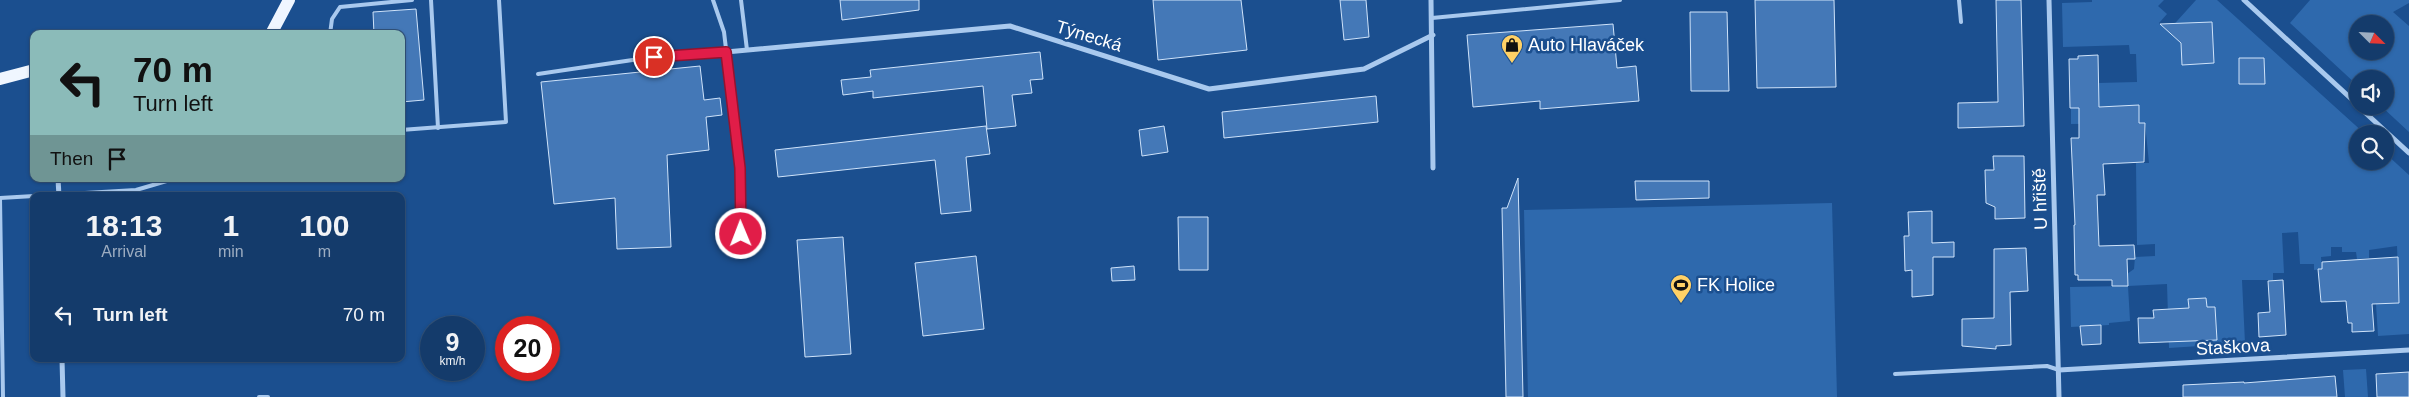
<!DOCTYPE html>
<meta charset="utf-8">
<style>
body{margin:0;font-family:Helvetica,sans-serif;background:#214673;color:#f1f3f6;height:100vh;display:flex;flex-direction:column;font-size:19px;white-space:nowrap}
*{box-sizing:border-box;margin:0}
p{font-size:16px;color:#9dadc1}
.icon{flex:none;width:28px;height:28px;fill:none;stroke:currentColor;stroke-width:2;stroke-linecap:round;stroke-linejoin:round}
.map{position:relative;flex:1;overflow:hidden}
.side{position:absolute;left:30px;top:192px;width:375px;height:170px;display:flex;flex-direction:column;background:#143b6b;border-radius:10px;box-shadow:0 1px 4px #0004,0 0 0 1px #33557e}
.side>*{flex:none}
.banner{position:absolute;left:30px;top:30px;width:375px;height:152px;border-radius:10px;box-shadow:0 1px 4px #0004,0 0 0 1px #33557e;background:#8bbbb9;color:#111;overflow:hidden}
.needle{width:32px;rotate:114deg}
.fabs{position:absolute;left:2349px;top:15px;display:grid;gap:10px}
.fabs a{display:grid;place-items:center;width:45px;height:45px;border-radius:50%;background:#143b6b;box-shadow:0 1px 4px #0004,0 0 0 1px #33557e;font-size:25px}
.speed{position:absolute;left:420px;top:316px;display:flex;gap:10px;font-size:25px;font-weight:700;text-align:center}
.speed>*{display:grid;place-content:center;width:65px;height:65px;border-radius:50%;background:#143b6b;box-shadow:0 1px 4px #0004,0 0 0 1px #33557e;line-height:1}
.speed small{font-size:12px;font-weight:400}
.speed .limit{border:8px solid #d22;background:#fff;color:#111}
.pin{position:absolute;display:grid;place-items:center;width:42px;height:42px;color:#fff;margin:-21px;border:2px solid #fff;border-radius:50%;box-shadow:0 1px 5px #0007}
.me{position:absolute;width:55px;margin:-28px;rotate:359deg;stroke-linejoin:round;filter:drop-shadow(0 0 4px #0008)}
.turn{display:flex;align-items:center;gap:18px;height:105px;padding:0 20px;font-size:22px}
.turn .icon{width:65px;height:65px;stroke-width:2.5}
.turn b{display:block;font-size:35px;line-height:42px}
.then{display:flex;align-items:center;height:48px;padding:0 20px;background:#0003;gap:10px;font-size:19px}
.eta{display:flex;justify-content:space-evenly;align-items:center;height:85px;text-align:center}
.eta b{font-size:30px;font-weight:700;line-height:35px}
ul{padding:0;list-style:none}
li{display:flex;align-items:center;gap:15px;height:75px;padding:0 20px}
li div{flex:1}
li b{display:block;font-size:19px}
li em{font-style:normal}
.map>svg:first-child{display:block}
.green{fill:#2e69ad;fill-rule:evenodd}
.building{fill:#4478b7;stroke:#cfe3fa}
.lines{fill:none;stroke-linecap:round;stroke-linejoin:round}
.service{stroke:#a9c9ee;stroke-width:4}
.minor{stroke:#a9c9ee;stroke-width:5}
.primary{stroke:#f0f6ff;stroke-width:12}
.route-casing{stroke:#92132f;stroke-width:12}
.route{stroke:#e11d48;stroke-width:9}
.labels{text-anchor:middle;stroke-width:5;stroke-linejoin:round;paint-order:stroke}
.street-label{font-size:18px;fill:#fff;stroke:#1b4f8f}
.poi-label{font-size:18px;fill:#fff;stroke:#1b4f8f;text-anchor:start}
</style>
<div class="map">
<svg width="2409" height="397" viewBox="0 0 2409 397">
<rect width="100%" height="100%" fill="#1b4f8f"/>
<!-- green -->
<g class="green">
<path d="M2092 0H2164L2158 6 2167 14 2159 23 2168 31 2196 0H2217L2365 134H2358V161H2385V153L2409 175V334L2378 336 2376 304 2399 303 2397 246 2369 250V258L2357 259 2356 252H2342V247H2331V256L2321 257 2322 269 2314 270V264H2300L2298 232 2282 233 2284 273H2273V280H2242L2245 343 2169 348 2167 284 2128 286 2130 321 2109 323V325L2071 327 2070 287 2127 286V274L2134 269 2135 257 2155 256V244L2137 245 2136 163H2149L2145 123 2071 124V108H2083L2106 115V106L2099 107 2098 83 2137 82 2136 54H2130L2129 45 2063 47 2062 3 2092 2Z"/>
<path d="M2310 0H2409V3L2393 12 2409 26V132L2381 106H2385V79H2358L2357 85 2290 23ZM2358 24H2385V51H2358Z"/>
<path d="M1832 203 1837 397H1528L1524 210Z"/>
<path d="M2366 369 2368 397H2345L2343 370Z"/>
</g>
<!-- building -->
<g class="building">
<path d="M840 0H919V10L842 20Z"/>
<path d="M1153 0H1241L1247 50 1158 60Z"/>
<path d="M1340 0H1366L1369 37 1344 40Z"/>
<path d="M1755 0H1834L1836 87 1757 88Z"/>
<path d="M1996 0H2021L2024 126 1958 128V103L1998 102Z"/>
<path d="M416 9 424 100 401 102V34H374L373 12Z"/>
<path d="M1690 12H1727L1729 91H1691Z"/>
<path d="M2212 22 2214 63 2182 65 2181 43 2160 24Z"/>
<path d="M1613 24 1617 68 1636 66 1639 101 1540 109V101L1473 107 1467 35Z"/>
<path d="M1040 52 1043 79 1030 80 1032 93 1012 95 1016 126 987 129 983 86 873 98V91L843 95 841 80 871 77 870 70Z"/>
<path d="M2098 55 2099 107 2139 105V123H2145L2144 162 2103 164 2105 195H2097L2099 246 2134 245 2135 259H2127L2128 286H2112V280H2078V275H2075L2074 225H2075L2071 138H2079V108H2070L2069 59H2078V56Z"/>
<path d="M2239 58H2264L2265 84H2239Z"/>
<path d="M700 66 704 100 720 98 722 115 706 117 709 150 667 155 671 247 617 249 615 198 554 204 541 82Z"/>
<path d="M1376 96 1378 122 1224 138 1222 112Z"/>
<path d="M986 126 990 154 966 157 971 211 941 214 935 160 778 177 775 150Z"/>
<path d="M1164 126 1168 152 1142 156 1139 130Z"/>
<path d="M1993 156H2024L2025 218 1995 219V207L1986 203 1985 170H1994Z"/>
<path d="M1518 178 1523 397H1506L1502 208H1507Z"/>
<path d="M1635 181H1709V198L1636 200Z"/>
<path d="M1932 211V243L1954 242V257H1933V295L1912 297V270L1905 271 1904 236H1909L1908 212Z"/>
<path d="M1178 217H1208V270H1179Z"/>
<path d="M843 237 851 354 805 357 797 240Z"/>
<path d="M2026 248 2028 291 2010 292 2011 345 1996 346V349L1962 346V319L1994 318V249Z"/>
<path d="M976 256 984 329 923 336 915 263Z"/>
<path d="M2398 257 2399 303 2372 304 2374 331 2352 332V323H2348L2346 301 2321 302 2318 269H2322V262Z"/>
<path d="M1134 266 1135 280 1112 281 1111 268Z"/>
<path d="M2283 280 2286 335 2259 337 2258 313 2270 312 2268 281Z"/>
<path d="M2206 298 2207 307H2215L2217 340 2139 343 2138 318H2154L2153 310 2189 308 2188 299Z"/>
<path d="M2101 325V344L2082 345 2080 326Z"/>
<path d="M2409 372V397H2377L2376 374Z"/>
<path d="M2335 376 2337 397H2183V385L2244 382V383Z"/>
</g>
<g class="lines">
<!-- service -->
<g class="service">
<path d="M431 0 438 128"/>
<path d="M713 0 724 32 740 167 741 234"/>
<path d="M741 0 747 50"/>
<path d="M1959 0 1961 22"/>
<path d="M1432 18 1620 0"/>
<path d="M330 34 332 19 340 7 412 0"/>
<path d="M538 74 673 54 726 52"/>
<path d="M401 130 506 122 499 0"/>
<path d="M0 198 3 397"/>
<path d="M0 198 136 190 170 180"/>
<path d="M1895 374 2047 366 2059 370"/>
<path d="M259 397H268"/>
</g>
<!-- minor -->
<g class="minor">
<path d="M1431 0 1433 168"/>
<path d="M2049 0 2059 397"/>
<path d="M2244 0 2358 105"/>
<path d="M726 52 1010 26 1209 89 1364 69 1433 35"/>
<path d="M2358 106 2409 153"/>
<path d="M58 179 59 196"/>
<path d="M62 359 63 397"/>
<path d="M2059 370 2409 350"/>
</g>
<!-- primary -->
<g class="primary">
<path d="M271 34 289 0"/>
<path d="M0 79 34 70"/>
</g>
</g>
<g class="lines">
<!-- route casing -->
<g class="route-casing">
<path id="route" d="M654 57 726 52 740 168 741 234"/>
</g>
<!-- route -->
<use href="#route" class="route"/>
</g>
<!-- icons -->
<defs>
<g id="shop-pin" transform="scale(1.125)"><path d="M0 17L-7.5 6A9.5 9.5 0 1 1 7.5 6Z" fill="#ffd166" stroke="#1b4f8f"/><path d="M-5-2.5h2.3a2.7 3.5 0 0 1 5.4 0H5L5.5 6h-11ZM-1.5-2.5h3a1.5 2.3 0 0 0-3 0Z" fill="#111"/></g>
<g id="stadium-pin" transform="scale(1.125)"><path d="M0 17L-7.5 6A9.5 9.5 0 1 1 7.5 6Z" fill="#ffd166" stroke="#1b4f8f"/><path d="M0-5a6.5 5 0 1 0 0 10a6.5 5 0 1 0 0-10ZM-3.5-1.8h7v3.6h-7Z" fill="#111"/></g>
</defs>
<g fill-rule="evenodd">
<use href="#shop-pin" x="1512" y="45"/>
<use href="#stadium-pin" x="1681" y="285"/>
</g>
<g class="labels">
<!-- street labels -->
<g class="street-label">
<text transform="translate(1089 36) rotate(17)" y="6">Týnecká</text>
<text transform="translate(2040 199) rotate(-92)" y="6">U hřiště</text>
<text transform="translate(2233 347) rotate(-3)" y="6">Staškova</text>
</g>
<!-- poi labels -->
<g class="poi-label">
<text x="1528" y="51">Auto Hlaváček</text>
<text x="1697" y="291">FK Holice</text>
</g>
</g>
</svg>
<div class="fabs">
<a><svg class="needle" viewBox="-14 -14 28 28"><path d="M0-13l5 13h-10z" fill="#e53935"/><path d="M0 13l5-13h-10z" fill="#9dadc1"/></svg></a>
<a><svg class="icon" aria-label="sound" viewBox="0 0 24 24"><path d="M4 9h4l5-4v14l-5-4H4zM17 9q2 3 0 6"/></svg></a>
<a><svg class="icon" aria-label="search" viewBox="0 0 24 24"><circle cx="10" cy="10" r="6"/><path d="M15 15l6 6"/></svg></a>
</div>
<div class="speed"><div>9<small>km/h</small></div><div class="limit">20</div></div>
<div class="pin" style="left:654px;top:57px;background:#d93025"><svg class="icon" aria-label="arrive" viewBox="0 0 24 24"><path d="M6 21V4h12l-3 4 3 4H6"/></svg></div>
<svg class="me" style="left:741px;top:234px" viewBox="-20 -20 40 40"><circle r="17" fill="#e11d48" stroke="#fff" stroke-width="3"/><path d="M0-11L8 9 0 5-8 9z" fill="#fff"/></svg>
<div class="banner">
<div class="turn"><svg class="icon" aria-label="left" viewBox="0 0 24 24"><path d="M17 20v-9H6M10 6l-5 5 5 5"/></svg><div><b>70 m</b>Turn left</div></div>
<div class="then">Then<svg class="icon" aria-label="arrive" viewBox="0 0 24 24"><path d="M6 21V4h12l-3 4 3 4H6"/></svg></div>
</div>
<section class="side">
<div class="eta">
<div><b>18:13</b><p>Arrival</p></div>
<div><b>1</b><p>min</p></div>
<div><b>100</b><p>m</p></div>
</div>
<ul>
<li><svg class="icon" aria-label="left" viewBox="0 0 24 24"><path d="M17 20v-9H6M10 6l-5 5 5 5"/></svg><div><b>Turn left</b></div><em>70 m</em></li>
</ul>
</section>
</div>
